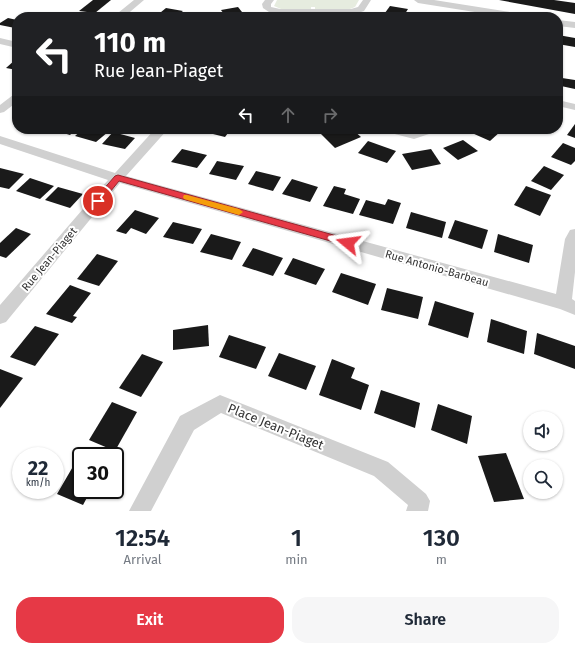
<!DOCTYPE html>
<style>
body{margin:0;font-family:"Fira Sans",sans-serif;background:#f6f6f7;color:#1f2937;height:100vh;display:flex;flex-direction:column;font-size:15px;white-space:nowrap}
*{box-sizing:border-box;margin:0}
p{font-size:13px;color:#747a83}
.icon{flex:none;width:22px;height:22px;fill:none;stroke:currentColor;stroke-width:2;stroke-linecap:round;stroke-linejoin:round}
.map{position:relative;height:511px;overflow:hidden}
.side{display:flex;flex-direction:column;background:#fff;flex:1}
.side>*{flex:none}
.hud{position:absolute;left:12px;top:12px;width:551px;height:122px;border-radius:16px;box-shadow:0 1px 3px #0004;background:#202124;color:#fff;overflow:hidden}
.fabs{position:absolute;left:523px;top:411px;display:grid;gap:8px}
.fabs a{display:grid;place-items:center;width:40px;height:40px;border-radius:50%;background:#fff;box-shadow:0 1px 3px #0004;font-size:20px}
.speed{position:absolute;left:12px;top:447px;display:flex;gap:8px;font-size:20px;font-weight:700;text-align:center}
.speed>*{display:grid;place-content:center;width:52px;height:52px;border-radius:50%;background:#fff;box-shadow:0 1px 3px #0004;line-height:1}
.speed small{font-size:10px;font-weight:400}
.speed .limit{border:2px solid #111;border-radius:6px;background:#fff;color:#111}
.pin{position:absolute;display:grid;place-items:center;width:34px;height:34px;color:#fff;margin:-17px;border:2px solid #fff;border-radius:50%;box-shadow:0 1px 4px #0007}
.me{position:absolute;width:44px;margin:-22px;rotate:286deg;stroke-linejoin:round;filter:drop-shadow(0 0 3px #0008)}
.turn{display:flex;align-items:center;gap:14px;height:84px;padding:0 16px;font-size:18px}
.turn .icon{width:52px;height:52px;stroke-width:2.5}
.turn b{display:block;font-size:28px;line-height:34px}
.lanes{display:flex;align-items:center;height:38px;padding:0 16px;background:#0003;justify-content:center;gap:20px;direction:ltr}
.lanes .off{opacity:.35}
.eta{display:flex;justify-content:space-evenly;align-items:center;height:68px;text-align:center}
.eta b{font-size:24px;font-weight:600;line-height:28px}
.action{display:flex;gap:8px;margin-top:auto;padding:8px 16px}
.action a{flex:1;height:46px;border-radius:16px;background:#e63946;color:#fff;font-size:16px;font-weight:600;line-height:46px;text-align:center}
.action a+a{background:#f6f6f7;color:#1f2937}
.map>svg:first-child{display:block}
.green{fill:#e6ecdf}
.building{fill:#1a1a1a}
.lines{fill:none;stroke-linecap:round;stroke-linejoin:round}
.street{fill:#d0d0d0;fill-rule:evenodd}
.route{fill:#e63946;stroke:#96252e}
.slow{fill:#f59e0b}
.labels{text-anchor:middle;stroke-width:4;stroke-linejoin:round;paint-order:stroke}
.street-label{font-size:11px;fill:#333;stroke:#fff}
.near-street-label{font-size:13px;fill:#333;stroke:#fff}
</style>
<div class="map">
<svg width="575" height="511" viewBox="0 0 575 511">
<rect width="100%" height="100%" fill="#fff"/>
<!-- green -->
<path class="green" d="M277 0H359L355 7 350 9H315V7H311V9H281L274 6Z"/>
<!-- building -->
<g class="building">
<path d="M93 0H111L95 13 79 11Z"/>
<path d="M499 0H554L575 3V14Z"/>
<path d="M390 6 408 9 403 17H382Z"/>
<path d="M238 7 246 17H226L221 10Z"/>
<path d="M166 8 183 11 175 17H155Z"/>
<path d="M8 18 17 20V27L15 28 0 25V23Z"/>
<path d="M558 35 575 38V47L558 44Z"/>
<path d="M15 60 17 61V70L6 68Z"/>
<path d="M562 78 575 80V89L561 86Z"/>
<path d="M575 124V138L567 135Z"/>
<path d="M50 129H76L70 135Z"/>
<path d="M83 129H100L108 132 96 142 75 136Z"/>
<path d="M208 129H231L225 137 205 132Z"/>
<path d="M328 129H352L361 137 335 148 319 132Z"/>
<path d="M476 129H498L501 131 490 141 472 133Z"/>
<path d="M113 132 135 138 125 149 102 144Z"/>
<path d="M463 140 478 151 458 160 443 148Z"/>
<path d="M368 141 396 151 387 163 358 153Z"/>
<path d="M563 143 575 148V161L571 165 551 157Z"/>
<path d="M182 149 207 155 197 168 171 162Z"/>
<path d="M431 149 441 164 412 170 402 154Z"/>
<path d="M217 161 244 166 236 180 209 174Z"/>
<path d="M544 166 564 175 551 190 531 181Z"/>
<path d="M0 168 24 174 9 189 0 187Z"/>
<path d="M256 171 281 177 273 191 248 184Z"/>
<path d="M30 178 54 186 40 199 16 191Z"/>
<path d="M292 179 318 187 310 202 282 194Z"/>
<path d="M334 186 346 189 344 194 360 199 353 214 323 206Z"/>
<path d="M526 186 551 195 540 216 514 205Z"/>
<path d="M58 187 83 194 70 208 45 200Z"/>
<path d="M388 199 401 203 393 224 359 215 366 200 385 205Z"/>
<path d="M135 210 159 218 146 234 131 228 126 234 116 231Z"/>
<path d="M411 212 446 222 442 238 406 228Z"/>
<path d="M455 220 488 230 482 249 448 238Z"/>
<path d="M173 222 202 229 193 244 163 237Z"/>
<path d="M16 228 31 234 6 258 0 256V243Z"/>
<path d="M211 234 241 242 232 260 200 252Z"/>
<path d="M498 234 533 245 529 263 494 252Z"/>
<path d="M253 248 283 258 273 276 242 266Z"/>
<path d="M97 254 118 261 99 286 77 279Z"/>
<path d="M293 258 325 269 316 285 284 274Z"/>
<path d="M341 273 376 284 368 305 332 292Z"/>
<path d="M70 285 91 293 73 316 77 317 72 323 46 314Z"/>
<path d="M387 288 423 297 418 319 381 310Z"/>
<path d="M435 301 474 313 468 338 428 325Z"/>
<path d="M491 319 527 331 524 354 487 342Z"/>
<path d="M208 325 209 346 173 350V330Z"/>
<path d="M35 326 59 334 35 366 10 357Z"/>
<path d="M537 333 575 346V369L534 354Z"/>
<path d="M229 335 266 347 256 369 219 357Z"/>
<path d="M279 353 316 366 306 390 268 376Z"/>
<path d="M142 354 163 362 141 397 119 388Z"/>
<path d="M332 359 355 368 351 378 369 385 361 410 319 395Z"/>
<path d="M0 369 23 378 0 408Z"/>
<path d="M381 390 420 403 415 428 374 413Z"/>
<path d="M112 402 137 412 115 451 89 440Z"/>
<path d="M438 404 472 416 467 444 431 430Z"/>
<path d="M82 451 96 456H81V490H91L83 505 57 494Z"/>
<path d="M506 453 524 499 494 502 478 456Z"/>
</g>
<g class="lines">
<!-- street -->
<g class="street">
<path d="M134 0H144L124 17H113Z"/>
<path d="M265 0H274L271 4V7L280 9H351L358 7 363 0H371L364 11 352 15 272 14 263 8 262 4Z"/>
<path d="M414 0H434L523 14 528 17H506L418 3Z"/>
<path d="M558 20 575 22V28L558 26Z"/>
<path d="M0 38 17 42V48L0 44Z"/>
<path d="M17 94V102L4 112 0 113V105L13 95Z"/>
<path d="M558 100 575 104V110L558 106Z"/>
<path d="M155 129H168L126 176 556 294 565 239 570 230 575 229V272L572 299 575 301V315L560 309 120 183 6 322 0 324V305L108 180 0 144V136L115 173Z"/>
<path d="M385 129H405L413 131 419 129H437L435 132 414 139 387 132Z"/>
<path d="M220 395 388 462 426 494 430 501 428 511H406L408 505 374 476 221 413 194 430 151 511H129L180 416Z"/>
</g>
</g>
<!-- route -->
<path class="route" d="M118 175 348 239 353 243 348 246 119 181 101 203H95L94 201 95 199 115 176Z"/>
<!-- slow -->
<path class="slow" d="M184 195H187L239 209 243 212 239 215 184 199 183 197Z"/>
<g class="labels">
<!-- street labels -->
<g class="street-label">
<text transform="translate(49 259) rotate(-50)" y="4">Rue Jean-Piaget</text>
<text transform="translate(437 268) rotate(16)" y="4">Rue Antonio-Barbeau</text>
</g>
<!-- near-street labels -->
<g class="near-street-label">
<text transform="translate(276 426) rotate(22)" y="5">Place Jean-Piaget</text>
</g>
</g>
</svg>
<div class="fabs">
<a><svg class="icon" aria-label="sound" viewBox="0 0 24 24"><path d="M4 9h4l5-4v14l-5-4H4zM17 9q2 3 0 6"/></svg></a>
<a><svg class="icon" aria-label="search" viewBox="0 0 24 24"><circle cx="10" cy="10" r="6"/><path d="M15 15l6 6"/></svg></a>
</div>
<div class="speed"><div>22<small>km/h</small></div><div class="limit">30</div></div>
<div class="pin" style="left:98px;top:201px;background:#d93025"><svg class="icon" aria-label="arrive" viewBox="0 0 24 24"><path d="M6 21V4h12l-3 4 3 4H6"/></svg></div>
<svg class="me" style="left:348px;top:243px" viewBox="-20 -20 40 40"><path d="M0-17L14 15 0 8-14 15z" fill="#e63946" stroke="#fff" stroke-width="4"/></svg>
<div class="hud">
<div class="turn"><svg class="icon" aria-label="left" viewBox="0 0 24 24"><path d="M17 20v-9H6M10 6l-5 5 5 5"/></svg><div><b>110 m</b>Rue Jean-Piaget</div></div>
<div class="lanes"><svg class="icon" aria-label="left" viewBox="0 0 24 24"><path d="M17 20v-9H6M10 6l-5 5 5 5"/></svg><svg class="icon off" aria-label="ahead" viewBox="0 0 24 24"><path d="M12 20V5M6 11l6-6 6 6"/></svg><svg class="icon off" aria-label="right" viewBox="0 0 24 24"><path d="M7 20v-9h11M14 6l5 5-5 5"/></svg></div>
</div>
</div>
<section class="side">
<div class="eta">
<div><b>12:54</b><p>Arrival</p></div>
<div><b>1</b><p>min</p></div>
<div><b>130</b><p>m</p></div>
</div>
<div class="action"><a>Exit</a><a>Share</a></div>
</section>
